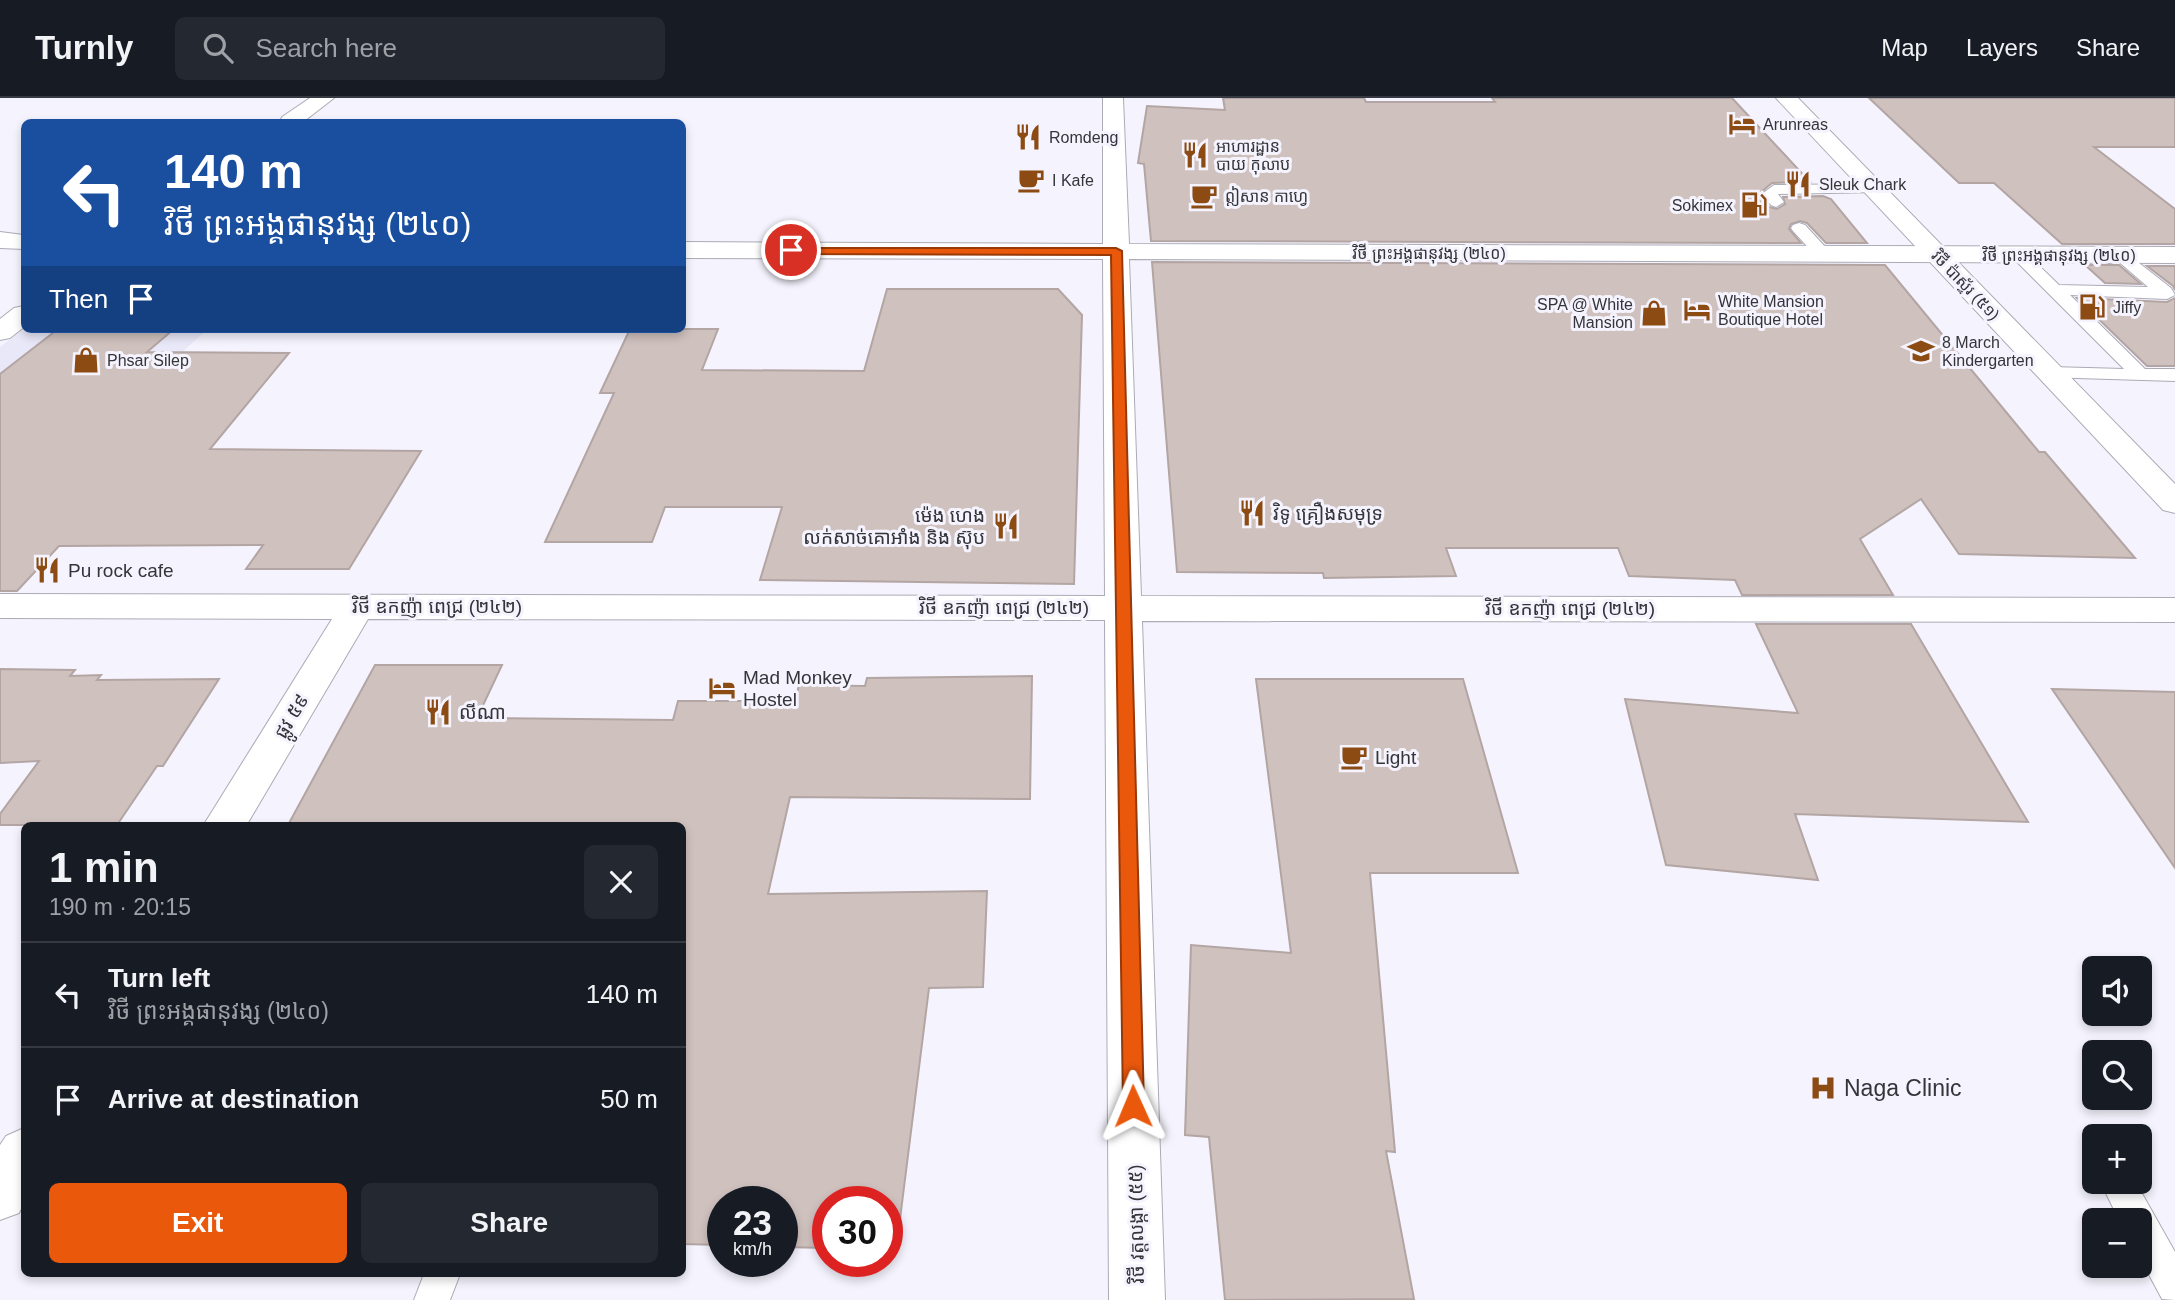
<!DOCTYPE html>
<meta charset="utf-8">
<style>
body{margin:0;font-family:Helvetica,"Noto Sans Khmer",sans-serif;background:#242831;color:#f1f3f6;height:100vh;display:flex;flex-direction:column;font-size:26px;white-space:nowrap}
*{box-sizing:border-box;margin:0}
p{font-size:23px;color:#9ea1a6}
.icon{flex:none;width:38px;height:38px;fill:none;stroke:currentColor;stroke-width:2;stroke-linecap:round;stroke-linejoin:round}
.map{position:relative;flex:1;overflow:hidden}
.side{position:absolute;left:21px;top:724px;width:665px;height:455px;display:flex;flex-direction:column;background:#171b24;border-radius:10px;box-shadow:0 4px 10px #0003}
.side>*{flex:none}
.top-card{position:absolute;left:21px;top:21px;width:665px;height:214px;border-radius:10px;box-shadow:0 4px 10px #0003;background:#1a4fa0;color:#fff;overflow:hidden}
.fabs{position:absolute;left:2082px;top:858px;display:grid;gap:14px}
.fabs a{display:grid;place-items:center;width:70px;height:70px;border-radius:10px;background:#171b24;box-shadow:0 4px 10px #0003;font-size:35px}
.speed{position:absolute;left:707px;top:1088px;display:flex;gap:14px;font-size:35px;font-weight:700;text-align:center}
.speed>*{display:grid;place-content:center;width:91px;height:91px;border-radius:50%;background:#171b24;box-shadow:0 4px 10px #0003;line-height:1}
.speed small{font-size:18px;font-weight:400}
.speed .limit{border:10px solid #d22;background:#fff;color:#111}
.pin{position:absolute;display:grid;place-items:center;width:60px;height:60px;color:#fff;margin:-30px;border:4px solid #fff;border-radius:50%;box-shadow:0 2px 7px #0007}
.me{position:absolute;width:77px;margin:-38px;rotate:359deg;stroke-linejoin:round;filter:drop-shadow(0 0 5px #0008)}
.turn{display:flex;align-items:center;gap:24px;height:147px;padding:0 28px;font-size:32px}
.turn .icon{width:91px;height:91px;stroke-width:2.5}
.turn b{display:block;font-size:49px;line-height:60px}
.then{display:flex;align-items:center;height:66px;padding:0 28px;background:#0003;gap:14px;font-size:26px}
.round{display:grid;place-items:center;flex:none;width:74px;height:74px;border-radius:10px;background:#242831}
.overview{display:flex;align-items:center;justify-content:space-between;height:119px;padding:0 28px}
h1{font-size:42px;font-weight:800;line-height:52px}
.cta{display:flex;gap:14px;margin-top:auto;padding:14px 28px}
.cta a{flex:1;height:80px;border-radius:10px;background:#ea580c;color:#fff;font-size:28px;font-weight:800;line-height:80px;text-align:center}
.cta a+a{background:#242831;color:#f1f3f6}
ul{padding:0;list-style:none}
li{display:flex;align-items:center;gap:21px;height:105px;padding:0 28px;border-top:2px solid #363941}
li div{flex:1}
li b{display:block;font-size:26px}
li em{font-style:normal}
header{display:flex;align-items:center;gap:42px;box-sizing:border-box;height:98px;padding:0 35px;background:#171b24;border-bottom:2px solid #363941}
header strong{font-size:33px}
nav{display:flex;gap:38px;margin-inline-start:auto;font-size:24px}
.search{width:490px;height:63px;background:#242831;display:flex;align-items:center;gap:18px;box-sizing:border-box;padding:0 24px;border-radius:10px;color:#9ea1a6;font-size:26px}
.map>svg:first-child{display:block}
.built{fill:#e9e8f8}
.building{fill:#cfc1be;stroke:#b3a5a3;stroke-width:2}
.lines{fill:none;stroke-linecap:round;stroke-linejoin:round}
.service-casing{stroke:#ababb6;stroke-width:2}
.minor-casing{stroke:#ababb6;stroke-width:2}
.tertiary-casing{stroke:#ababb6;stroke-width:2}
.service{fill:#fff;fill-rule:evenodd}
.minor{fill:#fff;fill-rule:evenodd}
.tertiary{fill:#fff;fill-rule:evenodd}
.route{fill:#ea580c;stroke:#983908;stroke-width:2}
.labels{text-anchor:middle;stroke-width:6;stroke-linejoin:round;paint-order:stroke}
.far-poi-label{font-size:16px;fill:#343439;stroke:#f5f4fe;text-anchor:start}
.far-street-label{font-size:16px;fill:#343439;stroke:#f5f4fe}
.poi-label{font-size:19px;fill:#343439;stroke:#f5f4fe;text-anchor:start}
.street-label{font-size:19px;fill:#343439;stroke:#f5f4fe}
.near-poi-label{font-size:23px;fill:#343439;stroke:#f5f4fe;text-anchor:start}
</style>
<header>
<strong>Turnly</strong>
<div class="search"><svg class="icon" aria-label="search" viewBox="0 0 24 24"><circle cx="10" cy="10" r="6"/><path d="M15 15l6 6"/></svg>Search here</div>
<nav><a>Map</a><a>Layers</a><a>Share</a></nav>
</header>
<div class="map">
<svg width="2175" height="1202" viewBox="0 0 2175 1202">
<rect width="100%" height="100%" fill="#f5f4fe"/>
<!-- built -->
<path class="built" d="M24 231H208L146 286 0 276V249Z"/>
<!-- building -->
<g class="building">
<path d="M1223 0H1364L1366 4H1495L1492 0H1732L1810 84 1772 85 1759 96 1769 109 1777 111 1785 106 1783 99 1823 98 1831 101 1867 145H1826L1807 125 1800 123 1791 126 1789 131 1801 145 1151 143 1144 66 1138 65 1147 8 1225 12Z"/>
<path d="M1869 0H2175V49H2094L2175 111V146H2062L1994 85H1959Z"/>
<path d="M1152 164 1885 167 2039 354H2045L2135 460 1959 456 1921 401 1860 441 1893 497H1742L1735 482 1629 478 1618 450H1446L1456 478 1324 480 1323 475 1177 474Z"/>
<path d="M2085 167H2119L2141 186 2105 185Z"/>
<path d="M2147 168H2175V192L2173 188Z"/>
<path d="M887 191H1058L1082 217 1074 486 760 482 782 409H665L652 444H545L614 295H600L630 231H718L702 272 864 273Z"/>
<path d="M2077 200 2167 204 2175 200V268H2147Z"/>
<path d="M58 231H174L147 254 289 255 210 351 421 353 349 471H246L263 447 59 448 17 493H0V276Z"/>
<path d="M1756 526H1911L2028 724 1795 716 1818 782 1666 767 1625 601 1798 615Z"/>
<path d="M375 567H502L477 620 673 622 678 603H795L799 587 865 588 867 580 1032 578 1030 701 790 699 768 796 987 793 983 889 929 890 896 1153 887 1152V1104H828V1150L782 1149V1104H723V1147L682 1146V728L288 727Z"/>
<path d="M0 571 75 572 70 578 101 577 97 582 219 581 163 668H157L117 727H0V716L39 663 0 665Z"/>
<path d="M1256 581H1463L1518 775H1370L1395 1054 1386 1053 1414 1201 1225 1202 1209 1039 1185 1037 1191 847 1291 855Z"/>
<path d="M2052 591 2175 594V770Z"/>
</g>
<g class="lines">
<!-- service casing -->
<g class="service-casing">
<g id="service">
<path d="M1874 86 1879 88 1882 91 1879 94 1778 96 1784 104 1776 109 1771 107 1762 96 1774 87Z"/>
<path d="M1799 125 1805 127 1829 153 1831 156 1829 159H1817L1793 133 1791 130 1793 127Z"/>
<path d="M2019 152 2025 154 2059 187 2148 189 2111 157 2113 154H2125L2171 190 2175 197 2167 201 2070 197 2145 271H2175V283L2044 279 2042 275 2051 269 2124 271 2013 160 2011 157 2013 154Z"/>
<path d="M2100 1083H2135L2175 1154V1202L2162 1201 2140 1160V1122H2119Z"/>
<path d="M424 1176H460L450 1202H414Z"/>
</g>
</g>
<!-- minor casing -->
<g class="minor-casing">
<g id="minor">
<path d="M1103 0H1123L1129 146 2175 149V165L1129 161 1141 498 2175 500V524L1142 523 1165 1202H1109L1105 522 368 521 246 728H203L332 521 0 520V496L1105 498 1103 161 682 160V144L1103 146Z"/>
<path d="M0 134 24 137V151L0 150Z"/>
<path d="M24 1030V1105L19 1115 0 1122V1047L6 1038Z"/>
</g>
</g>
<!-- tertiary casing -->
<g class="tertiary-casing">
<g id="tertiary">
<path d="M310 0H334L303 24H280L282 19Z"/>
<path d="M1776 0H1798L2175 386V415L2163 412Z"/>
<path d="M24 208V229L10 240 0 242V221L14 210Z"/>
</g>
</g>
<!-- service -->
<use href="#service" class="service"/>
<!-- minor -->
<use href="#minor" class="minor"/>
<!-- tertiary -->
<use href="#tertiary" class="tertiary"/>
</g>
<!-- route -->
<path class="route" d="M787 150H1116L1122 153 1144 1008 1141 1015 1133 1018 1126 1015 1123 1008 1111 157 791 156 787 155Z"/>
<!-- icons -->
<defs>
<g id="hotel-bare" transform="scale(2.1)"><path d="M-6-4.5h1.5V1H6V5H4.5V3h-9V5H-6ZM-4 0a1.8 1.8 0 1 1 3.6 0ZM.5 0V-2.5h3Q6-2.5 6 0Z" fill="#8b4b13" stroke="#f5f4fe" stroke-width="2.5" paint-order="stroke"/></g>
<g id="restaurant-bare" transform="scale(2.1)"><path d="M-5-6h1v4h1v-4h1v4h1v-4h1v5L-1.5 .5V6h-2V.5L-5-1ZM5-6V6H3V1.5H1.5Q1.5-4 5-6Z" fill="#8b4b13" stroke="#f5f4fe" stroke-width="2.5" paint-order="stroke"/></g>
<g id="cafe-bare" transform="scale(2.1)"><path d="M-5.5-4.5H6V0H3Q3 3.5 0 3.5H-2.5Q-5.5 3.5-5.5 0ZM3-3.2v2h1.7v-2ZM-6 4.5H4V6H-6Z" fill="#8b4b13" stroke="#f5f4fe" stroke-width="2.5" paint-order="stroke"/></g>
<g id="fuel-bare" transform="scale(2.1)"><path d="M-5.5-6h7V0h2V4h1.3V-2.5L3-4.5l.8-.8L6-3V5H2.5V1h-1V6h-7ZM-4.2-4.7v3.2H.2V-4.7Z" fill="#8b4b13" stroke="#f5f4fe" stroke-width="2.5" paint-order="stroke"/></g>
<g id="shop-bare" transform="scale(2.1)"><path d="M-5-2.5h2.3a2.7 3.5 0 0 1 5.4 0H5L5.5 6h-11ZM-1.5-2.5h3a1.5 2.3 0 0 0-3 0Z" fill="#8b4b13" stroke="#f5f4fe" stroke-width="2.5" paint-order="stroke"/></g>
<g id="school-bare" transform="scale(2.1)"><path d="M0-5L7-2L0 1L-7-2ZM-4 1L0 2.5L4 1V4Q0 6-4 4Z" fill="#8b4b13" stroke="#f5f4fe" stroke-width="2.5" paint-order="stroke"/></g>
<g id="hospital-bare" transform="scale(2.1)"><path d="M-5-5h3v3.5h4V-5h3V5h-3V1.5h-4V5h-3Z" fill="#8b4b13" stroke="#f5f4fe" stroke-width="2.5" paint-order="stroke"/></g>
</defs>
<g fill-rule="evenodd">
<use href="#hotel-bare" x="1742" y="26"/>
<use href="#restaurant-bare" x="1028" y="39"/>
<use href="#restaurant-bare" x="1195" y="57"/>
<use href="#cafe-bare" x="1031" y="82"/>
<use href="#restaurant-bare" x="1798" y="86"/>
<use href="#cafe-bare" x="1204" y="98"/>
<use href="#fuel-bare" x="1754" y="107"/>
<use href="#fuel-bare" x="2092" y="209"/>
<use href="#hotel-bare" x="1697" y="212"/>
<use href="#shop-bare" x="1654" y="215"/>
<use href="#school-bare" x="1921" y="253"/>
<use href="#shop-bare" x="86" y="262"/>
<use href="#restaurant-bare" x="1252" y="415"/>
<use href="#restaurant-bare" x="1006" y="428"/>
<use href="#restaurant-bare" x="47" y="472"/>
<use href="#hotel-bare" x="722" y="590"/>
<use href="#restaurant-bare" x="438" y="614"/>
<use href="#cafe-bare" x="1354" y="659"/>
<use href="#hospital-bare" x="1823" y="990"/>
</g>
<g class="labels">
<!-- far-poi labels -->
<g class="far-poi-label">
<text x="1763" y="32">Arunreas</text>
<text x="1049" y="45">Romdeng</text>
<text x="1216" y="54">អាហារដ្ឋាន<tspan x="1216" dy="18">បាយ កុលាប</tspan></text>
<text x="1052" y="88">I Kafe</text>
<text x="1819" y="92">Sleuk Chark</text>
<text x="1225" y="104">ឦសាន កាហ្វេ</text>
<text x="1733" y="113" text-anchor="end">Sokimex</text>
<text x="1718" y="209">White Mansion<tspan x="1718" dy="18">Boutique Hotel</tspan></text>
<text x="1633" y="212" text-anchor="end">SPA @ White<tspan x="1633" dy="18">Mansion</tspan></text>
<text x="2113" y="215">Jiffy</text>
<text x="1942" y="250">8 March<tspan x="1942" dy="18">Kindergarten</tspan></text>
<text x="107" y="268">Phsar Silep</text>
</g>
<!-- far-street labels -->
<g class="far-street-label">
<text x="1429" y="161">វិថី ព្រះអង្គផានុវង្ស (២៤០)</text>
<text x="2059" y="163">វិថី ព្រះអង្គផានុវង្ស (២៤០)</text>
<text transform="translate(1966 187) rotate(46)" y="6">វិថី ប៉ាស្ទ័រ (៥១)</text>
</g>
<!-- poi labels -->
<g class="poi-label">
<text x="1273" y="422">វិទូ គ្រឿងសមុទ្រ</text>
<text x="985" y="424" text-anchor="end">ម៉េង ហេង<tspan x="985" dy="22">លក់សាច់គោអាំង និង ស៊ុប</tspan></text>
<text x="68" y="479">Pu rock cafe</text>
<text x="743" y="586">Mad Monkey<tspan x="743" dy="22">Hostel</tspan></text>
<text x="459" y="621">លីណា</text>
<text x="1375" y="666">Light</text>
</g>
<!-- street labels -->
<g class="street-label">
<text x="437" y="515">វិថី ឧកញ៉ា ពេជ្រ (២៤២)</text>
<text x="1004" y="516">វិថី ឧកញ៉ា ពេជ្រ (២៤២)</text>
<text x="1570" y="517">វិថី ឧកញ៉ា ពេជ្រ (២៤២)</text>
<text transform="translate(291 618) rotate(-59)" y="7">ផ្លូវ ៥៩</text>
<text transform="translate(1136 1126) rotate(-91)" y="7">វិថី វត្តលង្កា (៥៥)</text>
</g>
<!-- near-poi labels -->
<g class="near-poi-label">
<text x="1844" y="998">Naga Clinic</text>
</g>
</g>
</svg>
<div class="fabs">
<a><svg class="icon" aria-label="sound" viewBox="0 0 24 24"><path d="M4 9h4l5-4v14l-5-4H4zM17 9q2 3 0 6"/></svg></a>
<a><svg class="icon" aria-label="search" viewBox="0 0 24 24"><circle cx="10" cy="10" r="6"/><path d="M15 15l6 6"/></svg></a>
<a>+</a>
<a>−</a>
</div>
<div class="speed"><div>23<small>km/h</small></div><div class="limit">30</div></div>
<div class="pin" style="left:791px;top:152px;background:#d93025"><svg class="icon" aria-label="arrive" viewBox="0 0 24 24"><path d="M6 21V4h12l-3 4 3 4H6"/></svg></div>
<svg class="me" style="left:1133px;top:1008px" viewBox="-20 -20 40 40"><path d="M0-17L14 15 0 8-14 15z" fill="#ea580c" stroke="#fff" stroke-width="4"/></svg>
<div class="top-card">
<div class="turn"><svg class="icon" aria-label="left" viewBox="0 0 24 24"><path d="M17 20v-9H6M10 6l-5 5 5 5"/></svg><div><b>140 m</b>វិថី ព្រះអង្គផានុវង្ស (២៤០)</div></div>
<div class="then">Then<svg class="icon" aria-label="arrive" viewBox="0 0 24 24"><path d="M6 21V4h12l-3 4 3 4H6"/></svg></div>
</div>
<section class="side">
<div class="overview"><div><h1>1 min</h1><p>190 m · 20:15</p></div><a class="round"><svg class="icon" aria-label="close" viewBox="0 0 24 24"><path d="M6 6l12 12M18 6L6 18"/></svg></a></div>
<ul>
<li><svg class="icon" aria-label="left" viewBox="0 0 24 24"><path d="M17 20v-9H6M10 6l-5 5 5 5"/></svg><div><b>Turn left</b><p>វិថី ព្រះអង្គផានុវង្ស (២៤០)</p></div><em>140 m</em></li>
<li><svg class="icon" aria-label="arrive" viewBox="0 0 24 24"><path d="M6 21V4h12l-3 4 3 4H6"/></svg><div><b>Arrive at destination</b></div><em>50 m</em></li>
</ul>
<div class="cta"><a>Exit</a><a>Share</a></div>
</section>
</div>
